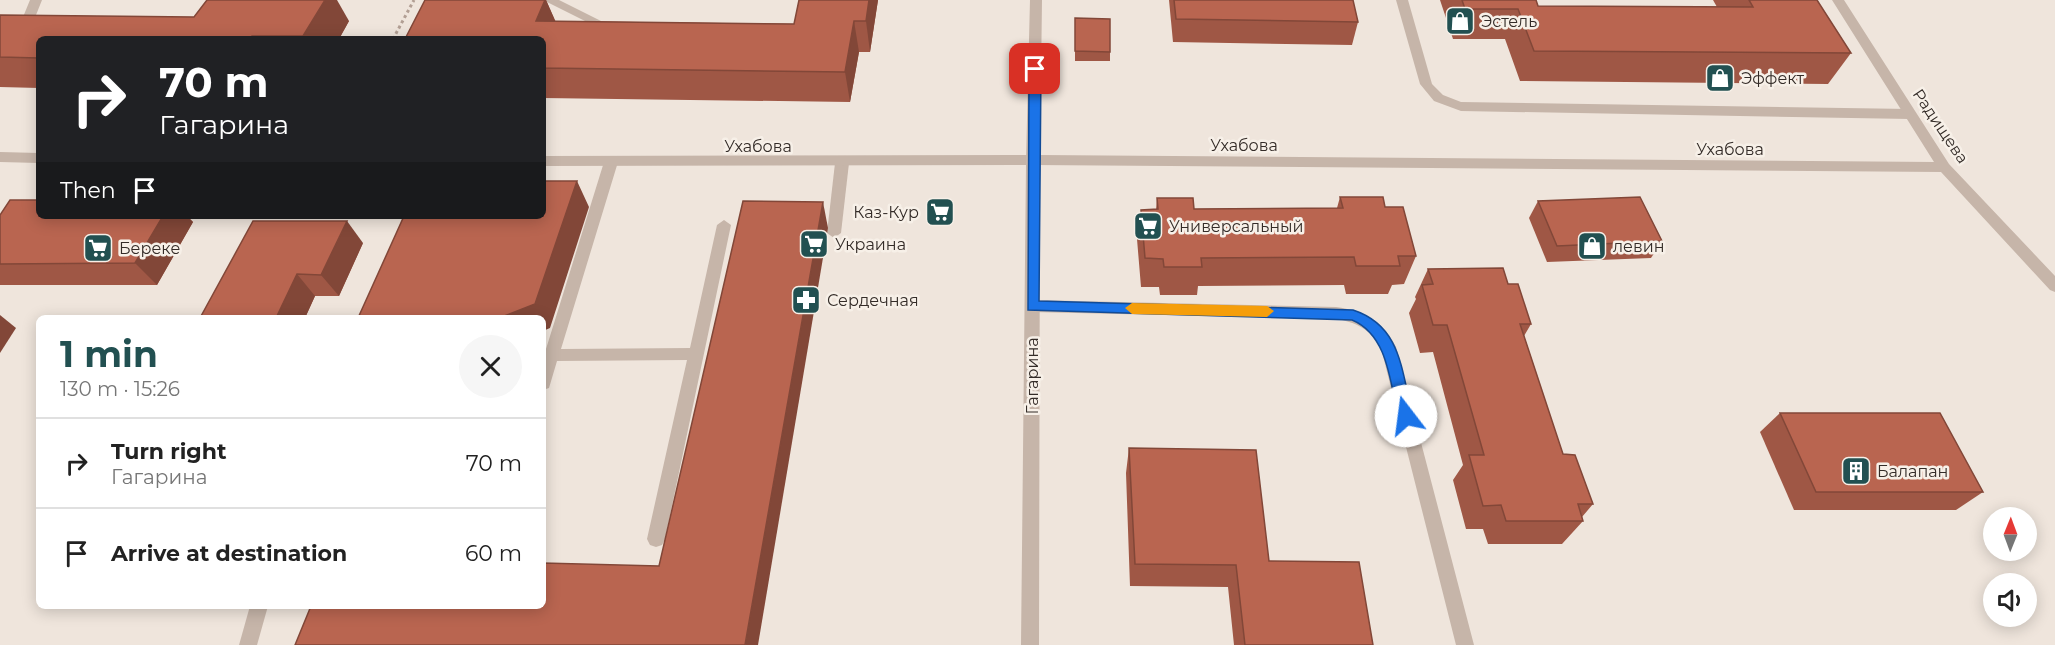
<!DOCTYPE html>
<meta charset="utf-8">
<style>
body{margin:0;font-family:Montserrat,sans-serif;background:#f6f6f6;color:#222;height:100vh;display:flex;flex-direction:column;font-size:22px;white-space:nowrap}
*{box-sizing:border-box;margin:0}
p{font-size:20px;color:#767676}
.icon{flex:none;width:33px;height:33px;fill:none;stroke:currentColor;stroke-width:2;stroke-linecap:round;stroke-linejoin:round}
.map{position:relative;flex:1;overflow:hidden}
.drawer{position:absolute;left:36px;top:315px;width:510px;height:294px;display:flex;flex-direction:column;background:#fff;border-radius:9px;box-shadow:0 3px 15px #0003}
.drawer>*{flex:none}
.hud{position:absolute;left:36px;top:36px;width:510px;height:183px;border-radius:9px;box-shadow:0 3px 15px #0003;background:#202124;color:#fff;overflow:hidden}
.needle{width:39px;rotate:1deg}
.tools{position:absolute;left:1983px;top:507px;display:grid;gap:12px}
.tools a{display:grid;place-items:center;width:54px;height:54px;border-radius:50%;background:#fff;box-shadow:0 3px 15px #0003;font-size:30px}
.pin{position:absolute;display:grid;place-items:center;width:51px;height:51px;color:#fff;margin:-26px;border-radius:12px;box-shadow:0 3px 9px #0006}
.me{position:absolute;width:66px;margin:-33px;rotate:345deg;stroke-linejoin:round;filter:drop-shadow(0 0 4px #0008)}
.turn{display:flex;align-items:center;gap:21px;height:126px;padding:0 24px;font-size:27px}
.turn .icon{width:78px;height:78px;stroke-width:2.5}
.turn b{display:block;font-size:42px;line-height:51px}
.then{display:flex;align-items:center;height:57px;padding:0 24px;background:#0003;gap:12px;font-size:22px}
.round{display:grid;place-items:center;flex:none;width:63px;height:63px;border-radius:32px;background:#f6f6f6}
.head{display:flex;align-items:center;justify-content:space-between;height:102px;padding:0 24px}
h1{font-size:36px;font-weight:700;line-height:45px;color:#225051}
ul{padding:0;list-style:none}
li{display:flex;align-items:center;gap:18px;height:90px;padding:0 24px;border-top:2px solid #e0e0e0}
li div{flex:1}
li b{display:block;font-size:22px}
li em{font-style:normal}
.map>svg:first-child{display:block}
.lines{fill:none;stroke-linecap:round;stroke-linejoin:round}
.path{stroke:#b29f94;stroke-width:3;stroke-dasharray:3 3;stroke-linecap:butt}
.service{fill:#c6b5a9;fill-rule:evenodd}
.minor{fill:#c6b5a9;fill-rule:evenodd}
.tertiary{fill:#c6b5a9;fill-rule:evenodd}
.wall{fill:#9f5745}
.shaded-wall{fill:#824738}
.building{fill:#b96550;stroke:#824738;stroke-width:1.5}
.route{fill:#1a73e8;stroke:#114b97;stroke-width:1.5}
.slow{fill:#f59e0b}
.labels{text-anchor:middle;stroke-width:5;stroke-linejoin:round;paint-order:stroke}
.poi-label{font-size:16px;fill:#342c28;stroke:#f7f0e8;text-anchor:start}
.street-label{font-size:16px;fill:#342c28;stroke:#f7f0e8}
</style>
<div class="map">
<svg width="2055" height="645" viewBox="0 0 2055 645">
<rect width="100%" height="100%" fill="#efe5dc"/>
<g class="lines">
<!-- path -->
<path class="path" d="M393 39 414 0"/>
<!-- service -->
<g class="service">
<path d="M30 0H42L36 15 50 21V27C42 29 28 23 23 17Z"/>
<path d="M543 0H559L617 29 611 33 607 32Z"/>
<path d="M1396 0H1408L1432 84 1443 95 1461 102 1910 109 1916 114 1910 119 1461 111 1434 101 1420 84Z"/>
<path d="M611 157 618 162 561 349 690 348 717 225 724 220 731 225 665 539 662 545 656 547 650 545 647 539 687 360 557 361 549 388 543 390V349H546L604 162Z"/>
<path d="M842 158 849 163 841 233 834 238 827 233 835 163Z"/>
<path d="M1032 300 1336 307C1364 311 1383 321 1396 347L1474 645H1456L1381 348C1370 329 1356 322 1336 319L1032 312 1027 310 1025 306 1027 302Z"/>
<path d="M250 606H268L257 645H239Z"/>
</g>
<!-- minor -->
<g class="minor">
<path d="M0 152 39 153V163L0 162Z"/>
<path d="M1033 155 1040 160 1039 645H1021L1026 165 543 166V156Z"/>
</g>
<!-- tertiary -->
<path class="tertiary" d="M1030 0H1042L1040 155 1934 162 1832 0H1844L1949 164 2055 276V292L2050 290 1941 172 1033 165 1026 160Z"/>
</g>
<!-- wall -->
<g class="wall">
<path d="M425 0H546L555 21 794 24 799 0H878L870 52H859L850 102 543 98V39Z"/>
<path d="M1169 0H1353L1358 22 1352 45 1173 42Z"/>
<path d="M1440 0H1536L1538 6 1717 7 1713 0H1817L1851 53 1828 84 1520 81 1505 39H1453Z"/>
<path d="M0 15 349 21 339 39H39V88L0 87Z"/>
<path d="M1075 18 1110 52V61H1075Z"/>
<path d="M1340 197 1385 207 1416 256 1404 284 1392 285 1388 294H1346L1344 285 1198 286 1197 295H1160L1159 287H1141L1137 239 1141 210H1156L1157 198 1194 209 1337 208Z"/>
<path d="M1538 201 1662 241 1651 258 1547 262 1529 218Z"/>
<path d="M0 215 39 216H187L193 222 157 285H0Z"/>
<path d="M363 243 339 296H315L305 318H200Z"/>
<path d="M1428 269 1508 284 1531 324 1524 336 1563 454 1593 504 1582 517 1583 521 1562 544H1488L1483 529H1466L1453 480 1463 465 1433 352 1420 353 1409 313 1416 299 1415 297Z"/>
<path d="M1780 413 1983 492 1956 510H1794L1760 432Z"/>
<path d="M1129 448 1269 561 1373 645H1234L1228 587 1130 586 1126 473Z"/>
</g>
<!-- shaded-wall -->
<g class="shaded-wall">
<path d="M325 0H337L349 21 339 39H305L303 36Z"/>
<path d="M545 0H546L559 29 536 21Z"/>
<path d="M869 0H878L870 52 866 21Z"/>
<path d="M854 21 859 52 850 102 845 72Z"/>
<path d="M577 181 589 207 550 328 543 331V318H499Z"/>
<path d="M823 202 828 228 758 645H745Z"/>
<path d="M163 216H187L193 222 157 285 135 263Z"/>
<path d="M347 221 363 243 339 296 321 275Z"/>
<path d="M297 274 315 296 305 318H276Z"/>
<path d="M0 315 16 328 0 353Z"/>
</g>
<!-- building -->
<g class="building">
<path d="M207 0H325L303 36H252L250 39H39V58L0 57V15L194 17Z"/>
<path d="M425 0H545L536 21 794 24 799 0H869L866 21H854L845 72 543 68V39H405Z"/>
<path d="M1174 0H1353L1358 22 1176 19Z"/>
<path d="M1462 0H1536L1538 6 1753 7 1749 0H1817L1851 53 1534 51 1518 9H1465Z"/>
<path d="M1075 18 1110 19V52L1075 51Z"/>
<path d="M543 181H577L535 304 499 318H358L404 216H543Z"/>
<path d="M1340 197H1383L1385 207H1403L1416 256H1398L1400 266H1356L1354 257 1201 258 1202 267H1164L1163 259 1145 258 1141 210 1158 209 1157 198H1193L1194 209 1343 208Z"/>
<path d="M1640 197 1662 241 1557 246 1538 201Z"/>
<path d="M10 200H39V216H163L135 263 0 264V215Z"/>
<path d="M743 201 823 202 745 645H295L311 606H543V563L659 566Z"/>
<path d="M253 221H347L321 275 297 274 276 318H200Z"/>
<path d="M1503 268 1508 284H1518L1531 324H1520L1563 454 1575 455 1593 504H1578L1583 521H1506L1501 505 1483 506 1469 455H1484L1447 325H1433L1422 285 1433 284 1428 269Z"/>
<path d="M1780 413H1940L1983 492H1816Z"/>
<path d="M1129 448 1256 450 1269 561 1359 562 1373 645H1245L1236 565 1135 564Z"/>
</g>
<!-- route -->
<path class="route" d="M1035 65 1041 69 1039 301 1353 310C1402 326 1401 371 1413 416L1411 420 1406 422 1398 416C1390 382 1388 335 1352 320L1028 310 1029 69Z"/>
<!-- slow -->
<path class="slow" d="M1132 303 1267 306 1274 311 1267 317 1132 314 1125 308Z"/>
<!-- icons -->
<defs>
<g id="shop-square" transform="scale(1.5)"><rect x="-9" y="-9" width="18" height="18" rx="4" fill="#225051" stroke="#f7f0e8"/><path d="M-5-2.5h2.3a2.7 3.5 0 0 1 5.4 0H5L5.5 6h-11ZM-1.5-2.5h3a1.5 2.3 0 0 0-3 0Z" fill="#fff"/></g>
<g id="supermarket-square" transform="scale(1.5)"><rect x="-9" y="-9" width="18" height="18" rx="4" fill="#225051" stroke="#f7f0e8"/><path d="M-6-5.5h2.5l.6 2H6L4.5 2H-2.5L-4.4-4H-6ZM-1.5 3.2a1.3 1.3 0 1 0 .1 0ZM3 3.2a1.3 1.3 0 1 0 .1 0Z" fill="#fff"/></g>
<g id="pharmacy-square" transform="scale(1.5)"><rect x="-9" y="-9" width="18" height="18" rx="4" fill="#225051" stroke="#f7f0e8"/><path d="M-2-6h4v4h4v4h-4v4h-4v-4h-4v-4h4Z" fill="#fff"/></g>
<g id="building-square" transform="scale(1.5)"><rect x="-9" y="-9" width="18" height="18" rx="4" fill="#225051" stroke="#f7f0e8"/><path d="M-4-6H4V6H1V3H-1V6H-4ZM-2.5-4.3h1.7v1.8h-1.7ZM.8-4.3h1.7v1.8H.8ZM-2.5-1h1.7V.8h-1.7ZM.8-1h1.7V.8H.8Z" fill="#fff"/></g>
</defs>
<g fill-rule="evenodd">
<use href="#shop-square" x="1460" y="21"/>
<use href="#shop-square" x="1720" y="78"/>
<use href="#supermarket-square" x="940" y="212"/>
<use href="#supermarket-square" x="1148" y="226"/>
<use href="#supermarket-square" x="814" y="244"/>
<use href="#shop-square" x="1592" y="246"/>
<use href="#supermarket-square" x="98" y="248"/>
<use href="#pharmacy-square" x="806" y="300"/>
<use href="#building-square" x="1856" y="471"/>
</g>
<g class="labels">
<!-- poi labels -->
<g class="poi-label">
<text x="1481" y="27">Эстель</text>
<text x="1741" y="84">Эффект</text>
<text x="919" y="218" text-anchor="end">Каз-Кур</text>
<text x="1169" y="232">Универсальный</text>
<text x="835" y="250">Украина</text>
<text x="1613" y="252">левин</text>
<text x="119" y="254">Береке</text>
<text x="827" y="306">Сердечная</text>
<text x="1877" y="477">Балапан</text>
</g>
<!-- street labels -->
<g class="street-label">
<text transform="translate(1941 126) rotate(56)" y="6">Радищева</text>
<text x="1244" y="151">Ухабова</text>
<text x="758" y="152">Ухабова</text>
<text x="1730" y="155">Ухабова</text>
<text transform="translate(1032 376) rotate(-90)" y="6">Гагарина</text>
</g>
</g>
</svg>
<div class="tools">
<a><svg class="needle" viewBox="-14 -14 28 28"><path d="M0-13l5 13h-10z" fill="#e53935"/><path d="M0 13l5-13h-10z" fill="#767676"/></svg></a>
<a><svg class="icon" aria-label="sound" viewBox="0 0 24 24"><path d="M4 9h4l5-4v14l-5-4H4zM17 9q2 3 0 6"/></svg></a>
</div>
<div class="pin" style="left:1035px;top:69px;background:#d93025"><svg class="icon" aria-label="arrive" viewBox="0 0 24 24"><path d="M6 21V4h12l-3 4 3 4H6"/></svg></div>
<svg class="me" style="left:1406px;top:416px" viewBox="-20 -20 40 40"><circle r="19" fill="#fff"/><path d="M0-13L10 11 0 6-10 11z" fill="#1a73e8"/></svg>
<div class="hud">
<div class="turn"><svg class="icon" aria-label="right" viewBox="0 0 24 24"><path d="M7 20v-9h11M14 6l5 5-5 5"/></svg><div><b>70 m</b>Гагарина</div></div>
<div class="then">Then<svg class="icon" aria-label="arrive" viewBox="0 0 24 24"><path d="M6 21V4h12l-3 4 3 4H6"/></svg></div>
</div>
<section class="drawer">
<div class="head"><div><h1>1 min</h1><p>130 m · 15:26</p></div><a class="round"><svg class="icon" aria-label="close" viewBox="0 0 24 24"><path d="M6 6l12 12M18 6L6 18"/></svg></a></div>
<ul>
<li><svg class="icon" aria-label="right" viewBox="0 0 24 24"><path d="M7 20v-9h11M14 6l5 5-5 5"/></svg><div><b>Turn right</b><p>Гагарина</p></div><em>70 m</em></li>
<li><svg class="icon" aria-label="arrive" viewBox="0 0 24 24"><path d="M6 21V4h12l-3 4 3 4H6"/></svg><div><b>Arrive at destination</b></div><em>60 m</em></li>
</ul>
</section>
</div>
